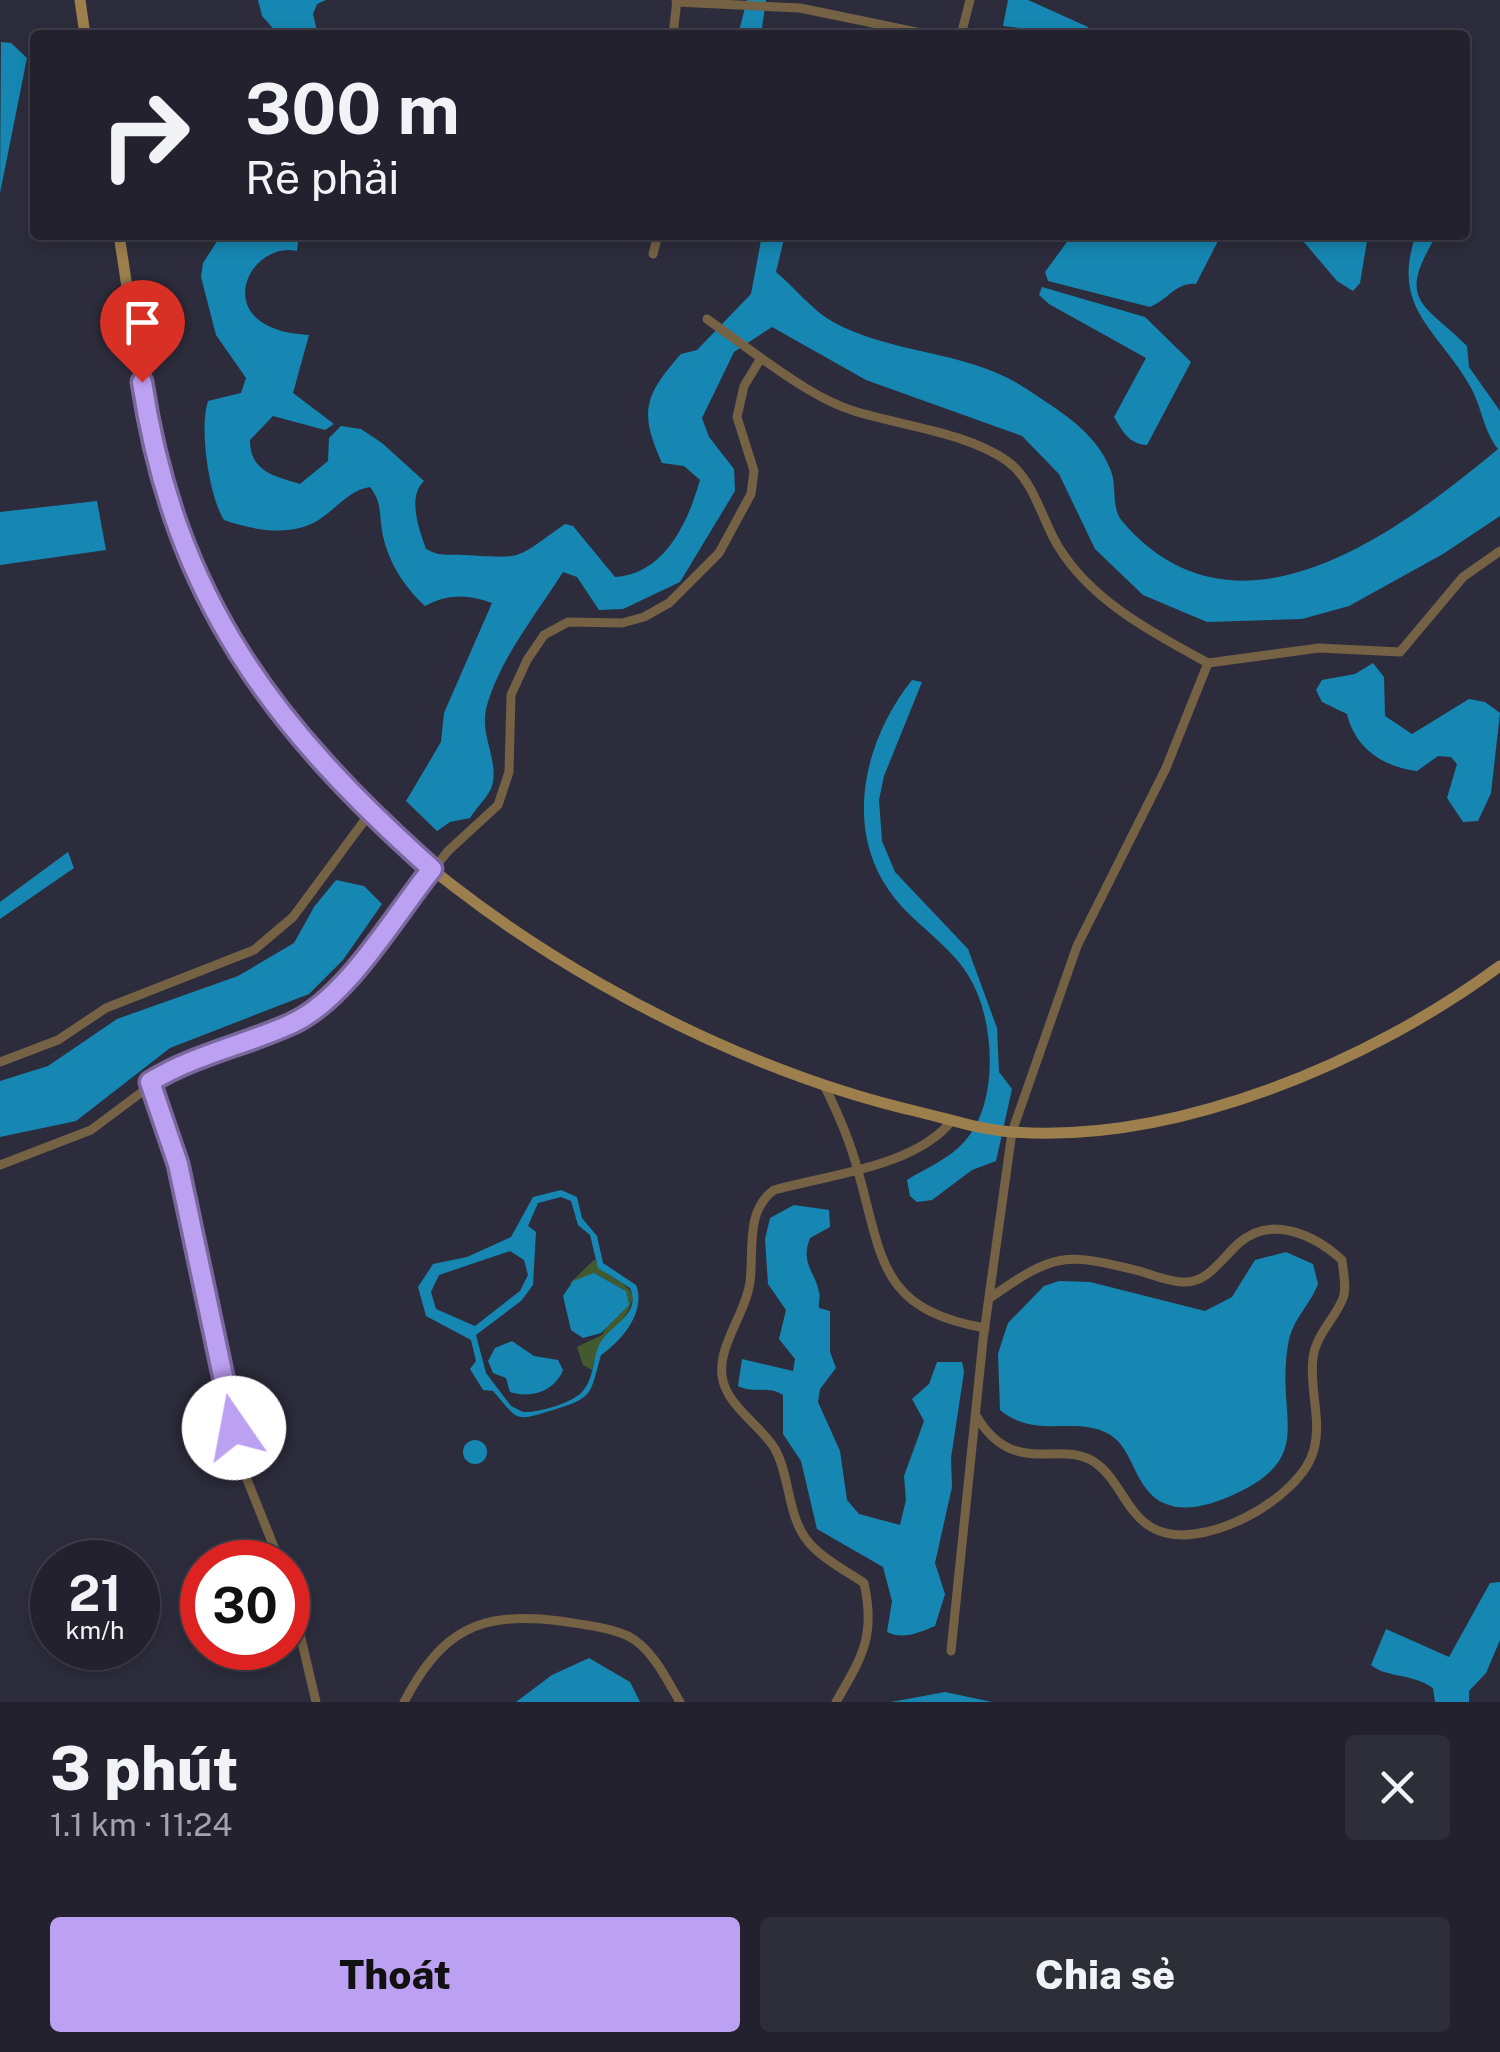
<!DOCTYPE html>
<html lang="vi">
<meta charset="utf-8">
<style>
body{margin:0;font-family:"Public Sans",sans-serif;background:#2e2e39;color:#f1f3f6;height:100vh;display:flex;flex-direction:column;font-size:38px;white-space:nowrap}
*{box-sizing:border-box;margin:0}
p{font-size:32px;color:#a2a3aa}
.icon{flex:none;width:55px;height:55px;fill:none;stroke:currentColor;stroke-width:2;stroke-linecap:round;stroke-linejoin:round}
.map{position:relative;height:1702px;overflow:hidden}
.drawer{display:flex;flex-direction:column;background:#22212d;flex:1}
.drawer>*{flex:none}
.hud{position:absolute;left:30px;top:30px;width:1440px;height:210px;border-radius:10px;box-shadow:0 5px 15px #0003,0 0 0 2px #3f3e49;background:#22212d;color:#f1f3f6;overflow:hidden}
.speed{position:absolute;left:30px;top:1540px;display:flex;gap:20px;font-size:50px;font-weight:700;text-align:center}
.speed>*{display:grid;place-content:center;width:130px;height:130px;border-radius:50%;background:#22212d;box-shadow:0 5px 15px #0003,0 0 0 2px #3f3e49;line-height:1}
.speed small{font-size:25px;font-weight:400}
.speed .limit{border:15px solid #d22;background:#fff;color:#111}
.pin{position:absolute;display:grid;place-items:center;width:85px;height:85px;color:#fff;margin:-102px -42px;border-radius:50% 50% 50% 0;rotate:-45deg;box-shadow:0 0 10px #0007}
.pin .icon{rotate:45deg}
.me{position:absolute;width:110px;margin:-55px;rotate:348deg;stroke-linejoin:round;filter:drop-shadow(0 0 8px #0008)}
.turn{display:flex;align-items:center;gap:35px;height:210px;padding:0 50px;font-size:45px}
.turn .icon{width:130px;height:130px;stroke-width:2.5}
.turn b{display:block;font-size:70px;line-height:85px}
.round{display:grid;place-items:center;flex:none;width:105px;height:105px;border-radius:10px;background:#2e2e39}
.head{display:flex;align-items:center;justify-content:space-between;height:170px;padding:0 50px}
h1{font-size:60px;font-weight:800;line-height:75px}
.button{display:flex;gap:20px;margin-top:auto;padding:20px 50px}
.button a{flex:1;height:115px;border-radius:10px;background:#bca0f2;color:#111;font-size:40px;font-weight:800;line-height:115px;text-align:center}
.button a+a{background:#2e2e39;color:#f1f3f6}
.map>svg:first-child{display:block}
.green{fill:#435a2e}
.water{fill:#1687b2;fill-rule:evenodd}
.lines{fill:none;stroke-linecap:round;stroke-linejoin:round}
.street{stroke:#756244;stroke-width:9}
.secondary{stroke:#9c7f4d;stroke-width:11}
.route-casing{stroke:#7a689d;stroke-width:25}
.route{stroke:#bca0f2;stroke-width:18}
</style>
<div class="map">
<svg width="1500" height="1702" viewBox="0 0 1500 1702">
<rect width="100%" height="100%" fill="#2d2c3c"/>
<!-- green -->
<path class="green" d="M595 1259C603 1279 626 1279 633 1296 628 1327 597 1334 592 1370L583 1365 577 1347 602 1335 626 1291 598 1275 569 1284Z"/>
<!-- water -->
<g class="water">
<path d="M258 0H326L317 4 313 14 318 35H279L262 16Z"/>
<path d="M747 0H766L761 35H738Z"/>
<path d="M1008 0H1028L1088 27 1085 35 1003 26Z"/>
<path d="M1 42 11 43 27 58 0 193Z"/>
<path d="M221 235H299L297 251C247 240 206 330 309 335L293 393 334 424 325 430 273 416 250 440C250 471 273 476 300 484L328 461 329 438 341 426 361 429 382 443 424 481C407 497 419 529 426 549 441 557 447 554 463 555 527 558 512 561 565 524L573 526 615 577C665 574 688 522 700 480L684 466 662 463C639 412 644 396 681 354L697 350 751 294 762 235H785L776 272C794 287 813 311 833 322 893 355 968 350 1025 388 1058 410 1096 431 1111 471 1117 486 1111 508 1122 521 1236 655 1397 533 1498 449 1483 430 1482 407 1470 386 1438 330 1390 308 1416 235H1437C1395 302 1424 303 1467 346L1469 367 1500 411V516L1443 554 1349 606 1302 619 1207 622 1143 595 1095 549 1059 474 1022 436 866 380 772 327 734 352 702 418 709 437 734 469 735 491 680 582 623 609 599 610 577 577 563 572C536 615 499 659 486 709 480 736 499 760 492 786 489 796 476 808 470 818L450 822 437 831 406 801 441 742 444 713 492 603C468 594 448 594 425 606 404 587 387 560 382 531 379 513 382 502 370 487 349 490 335 510 317 521 290 537 252 530 224 520 209 496 199 429 208 401L241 393 246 378 216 335 201 277 203 263Z"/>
<path d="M1072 235H1221L1196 284C1176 282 1168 300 1150 307L1048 281 1045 272Z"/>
<path d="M1298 235H1368L1360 283 1353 291 1337 281Z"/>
<path d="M1042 287 1145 317 1191 362 1147 445C1129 444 1123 432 1114 417L1146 358 1049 304 1039 295Z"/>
<path d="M97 501 106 550 0 565V512Z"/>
<path d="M1373 663 1384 677 1385 716 1412 734 1469 699 1485 702 1500 713 1491 793 1478 821 1463 822 1447 798 1457 764 1451 757 1438 756 1417 771C1383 767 1355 748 1347 714L1322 702 1316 690 1322 680 1355 674Z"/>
<path d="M912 680 922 682 884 776 879 800 882 841 895 872 968 949 997 1028 999 1072 1012 1089 996 1161 972 1170 932 1200 917 1202 910 1196 907 1180C926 1168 949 1159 964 1142 999 1105 995 1024 972 982 953 945 913 925 890 892 843 826 865 739 912 680Z"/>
<path d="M68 852 74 868 0 919V902Z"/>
<path d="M336 880 364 886 382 904 343 960 309 994 170 1048 76 1121 0 1137V1081L48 1066 117 1019 238 976 294 943 314 907Z"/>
<path d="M561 1190 577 1197 582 1218 597 1236 603 1263 636 1285C647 1312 620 1342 601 1355 590 1394 594 1398 553 1410 514 1422 519 1421 493 1391L483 1390 470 1369 476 1361 471 1340 426 1316 418 1287 433 1264 467 1257 511 1237 533 1197ZM561 1197 571 1201 578 1225 590 1235 598 1268 630 1288C641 1313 614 1323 602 1340 591 1356 596 1377 582 1392 572 1403 538 1413 523 1412L511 1406 486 1373 476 1335 521 1301 533 1285 536 1232 528 1226 538 1203ZM510 1251 524 1260 528 1275 520 1291 475 1326 436 1309 431 1292 439 1275Z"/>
<path d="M794 1205 829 1210 830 1227 810 1238C800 1264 815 1271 819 1292 821 1297 818 1302 819 1308L830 1311V1352L836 1368 820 1389 818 1402 840 1451 847 1500 859 1514 900 1525 906 1500 904 1476 924 1421 912 1399 929 1384 937 1362H962L964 1372 951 1458 952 1487 935 1563 945 1594 935 1626C918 1633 903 1640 887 1632L892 1601 883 1567 817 1529 801 1461 783 1434V1395C768 1385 754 1394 738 1386L742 1359 793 1371 795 1359 779 1339 786 1310 768 1284 765 1239 770 1218Z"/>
<path d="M1286 1252 1313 1264 1318 1284C1309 1307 1292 1319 1288 1345 1275 1422 1320 1458 1226 1498 1208 1505 1185 1512 1166 1504 1134 1492 1135 1449 1109 1434 1075 1415 1036 1440 1000 1410L998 1354 1003 1338 1008 1323 1044 1286 1059 1281 1090 1282 1205 1311 1232 1297 1255 1260Z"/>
<path d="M594 1273 626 1291 629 1305 601 1333 583 1338 571 1330 563 1296 573 1281Z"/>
<path d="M512 1341 534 1356 558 1360 563 1370C555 1391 531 1399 510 1392L506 1378 493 1373 488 1361 495 1348Z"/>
<circle cx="475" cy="1452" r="12"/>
<path d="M1500 1582V1640L1486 1673 1469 1691V1702H1435L1433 1688C1412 1673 1386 1678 1371 1665L1386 1629 1449 1657 1490 1583Z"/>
<path d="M589 1658 630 1682 640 1702H516L552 1675Z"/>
<path d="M945 1692 992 1702H891Z"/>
</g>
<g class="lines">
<!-- street -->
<g class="street">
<path d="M676 2 800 8 931 35"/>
<path d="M673 35 677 0"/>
<path d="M961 35 970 0"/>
<path d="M653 254 658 235"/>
<path d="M707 319 761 358"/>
<path d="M1208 663 1319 648 1400 652 1463 577 1500 551"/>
<path d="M0 1062 58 1040 106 1008 254 950 293 917 370 813"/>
<path d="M150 1082 178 1164 242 1467 280 1562"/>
<path d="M824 1085C838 1113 850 1141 858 1171 883 1260 879 1309 985 1328"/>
<path d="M0 1165 91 1130 174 1068 295 1022 347 978 448 851 498 805 509 772 511 695 527 660 544 635 568 622 622 623 644 617 669 603 719 553 751 494 754 471 737 417 744 386 761 358C789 378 822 401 854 411 902 426 966 432 1007 461 1034 480 1042 520 1058 546 1091 601 1153 633 1208 663L1166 768 1077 946 1012 1132 983 1340 951 1651"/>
<path d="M977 1417C1015 1480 1062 1437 1097 1464 1119 1480 1126 1512 1151 1527 1197 1556 1302 1499 1314 1449 1322 1419 1309 1389 1313 1358 1316 1334 1335 1319 1343 1298 1347 1288 1343 1271 1342 1260 1316 1236 1272 1214 1239 1243 1223 1257 1208 1283 1184 1282 1170 1282 1153 1275 1139 1271 1064 1252 1054 1253 990 1298"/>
<path d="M288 1583 316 1702"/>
<path d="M404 1702C442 1630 479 1611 560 1621 580 1624 609 1627 628 1636 652 1648 667 1680 680 1702"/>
<path d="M836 1702C862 1657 876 1636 864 1583 848 1572 828 1562 814 1548 786 1522 792 1480 775 1449 760 1424 726 1406 722 1376 718 1345 746 1313 750 1282 754 1250 745 1211 774 1190 828 1175 918 1166 952 1120"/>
</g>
<!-- secondary -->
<g class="secondary">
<path d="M80 0 85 35"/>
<path d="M119 235C140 367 153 501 217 621 231 645 251 668 267 691 287 719 307 749 330 774 474 931 713 1065 919 1112 949 1119 981 1130 1012 1132 1177 1144 1370 1062 1500 966"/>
</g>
</g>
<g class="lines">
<!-- route casing -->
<g class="route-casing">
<path id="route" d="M142 382C175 599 273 727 432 869 394 916 348 997 293 1023 246 1045 195 1054 150 1082L178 1164 234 1428"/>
</g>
<!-- route -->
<use href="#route" class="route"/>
</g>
</svg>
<div class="speed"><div>21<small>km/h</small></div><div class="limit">30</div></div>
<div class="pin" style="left:142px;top:382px;background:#d93025"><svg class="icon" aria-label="arrive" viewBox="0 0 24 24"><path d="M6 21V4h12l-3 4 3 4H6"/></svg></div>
<svg class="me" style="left:234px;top:1428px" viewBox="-20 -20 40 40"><circle r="19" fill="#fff"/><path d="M0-13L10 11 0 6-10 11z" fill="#bca0f2"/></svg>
<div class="hud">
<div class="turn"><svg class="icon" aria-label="right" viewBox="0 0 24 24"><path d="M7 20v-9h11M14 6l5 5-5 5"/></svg><div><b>300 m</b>Rẽ phải</div></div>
</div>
</div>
<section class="drawer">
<div class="head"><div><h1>3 phút</h1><p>1.1 km · 11:24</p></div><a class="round"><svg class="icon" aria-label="close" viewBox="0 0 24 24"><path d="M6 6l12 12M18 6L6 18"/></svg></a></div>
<div class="button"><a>Thoát</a><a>Chia sẻ</a></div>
</section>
